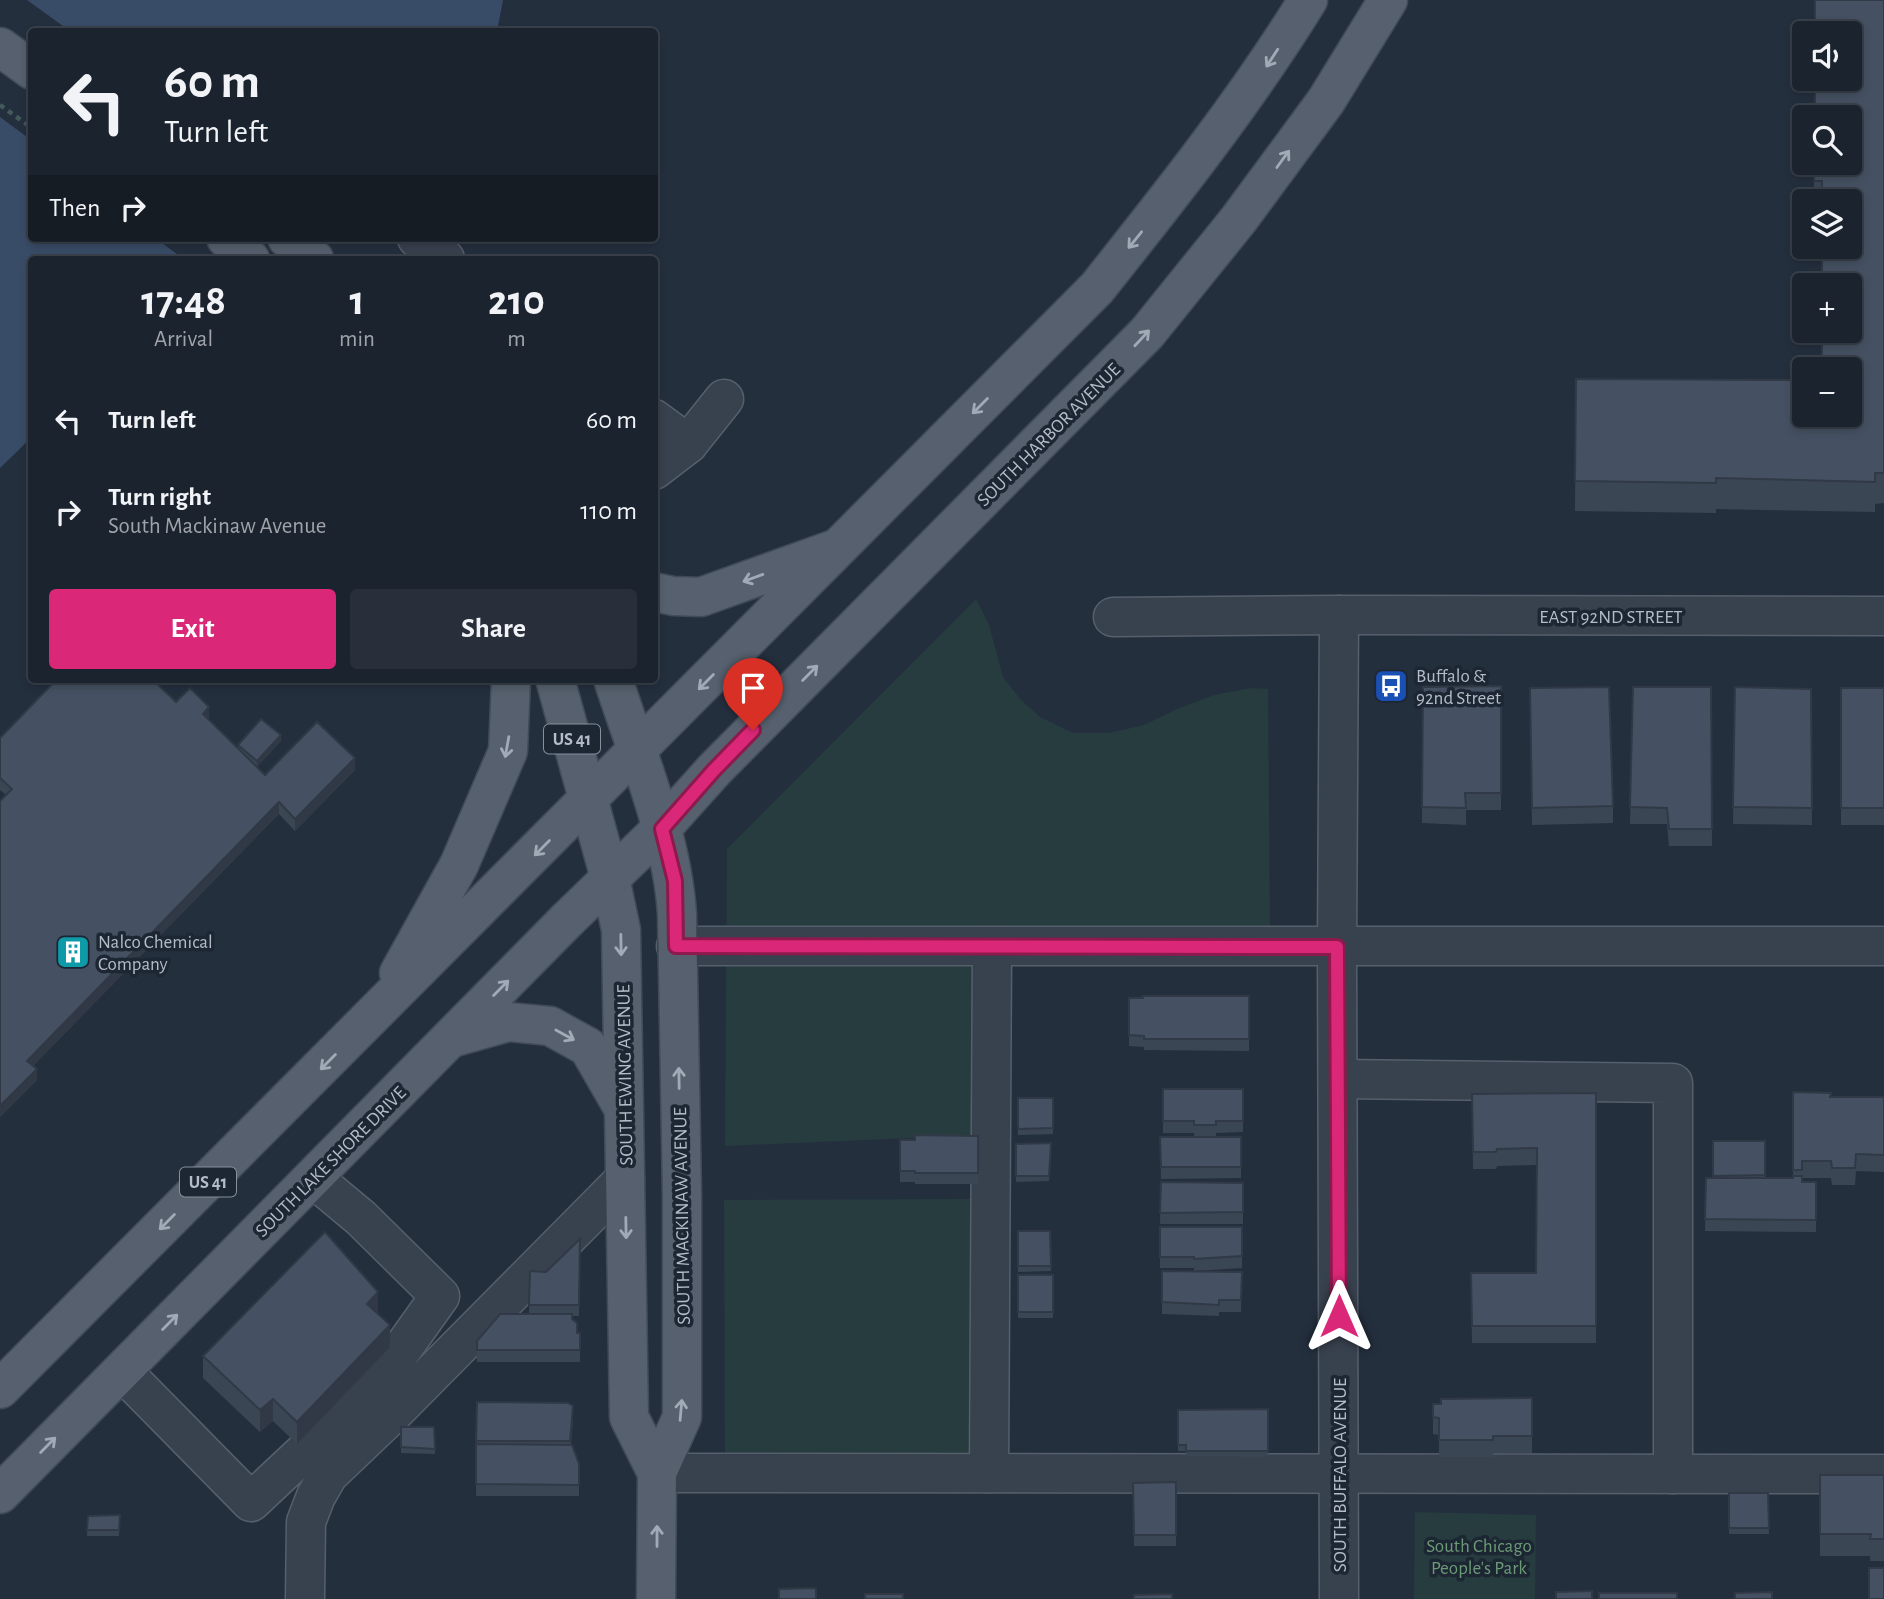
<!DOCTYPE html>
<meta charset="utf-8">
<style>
body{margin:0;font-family:"Alegreya Sans",sans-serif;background:#282f3a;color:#f1f3f6;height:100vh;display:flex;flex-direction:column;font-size:26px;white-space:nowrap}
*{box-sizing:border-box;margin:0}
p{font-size:23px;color:#a0a4aa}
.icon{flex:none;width:38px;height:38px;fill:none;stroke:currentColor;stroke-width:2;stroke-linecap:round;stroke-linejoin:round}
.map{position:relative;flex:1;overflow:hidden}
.sheet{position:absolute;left:28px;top:256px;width:630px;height:427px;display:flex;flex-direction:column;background:#1b232e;border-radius:7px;box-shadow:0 4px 10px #0003,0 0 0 2px #39404a}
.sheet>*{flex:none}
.top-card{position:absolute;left:28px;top:28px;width:630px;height:214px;border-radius:7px;box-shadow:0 4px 10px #0003,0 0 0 2px #39404a;background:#1b232e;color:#f1f3f6;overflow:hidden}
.fabs{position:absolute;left:1792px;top:21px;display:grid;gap:14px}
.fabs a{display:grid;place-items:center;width:70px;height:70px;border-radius:7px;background:#1b232e;box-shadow:0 4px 10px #0003,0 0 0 2px #39404a;font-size:35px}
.pin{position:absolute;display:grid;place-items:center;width:60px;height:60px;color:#fff;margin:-72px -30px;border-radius:50% 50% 50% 0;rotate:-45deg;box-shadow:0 0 7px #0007}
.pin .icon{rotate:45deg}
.me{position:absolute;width:77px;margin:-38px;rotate:0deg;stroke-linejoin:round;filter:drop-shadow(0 0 5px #0008)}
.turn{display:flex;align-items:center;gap:24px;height:147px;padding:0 21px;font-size:32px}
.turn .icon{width:91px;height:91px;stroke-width:2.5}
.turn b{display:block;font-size:49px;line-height:60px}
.then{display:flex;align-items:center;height:66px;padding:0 21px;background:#0003;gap:14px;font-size:26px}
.eta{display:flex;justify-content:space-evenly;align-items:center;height:119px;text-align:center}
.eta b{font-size:42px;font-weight:700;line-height:49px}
.button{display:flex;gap:14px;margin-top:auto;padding:14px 21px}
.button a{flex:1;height:80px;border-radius:7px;background:#db2777;color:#fff;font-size:28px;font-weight:700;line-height:80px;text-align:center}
.button a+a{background:#282f3a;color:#f1f3f6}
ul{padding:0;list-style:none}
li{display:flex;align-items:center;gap:21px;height:91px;padding:0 21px}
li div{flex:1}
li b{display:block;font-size:26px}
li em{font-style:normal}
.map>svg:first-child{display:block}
.green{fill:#263c3f}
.water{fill:#394c67}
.pier{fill:#242f3e}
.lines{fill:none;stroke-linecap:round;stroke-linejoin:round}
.minor-casing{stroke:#565f6c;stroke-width:41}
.major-casing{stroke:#414a57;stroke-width:41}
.path{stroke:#44595c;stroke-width:4.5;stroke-dasharray:5 5;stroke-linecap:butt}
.minor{stroke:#38414e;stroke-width:38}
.major{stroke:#56606e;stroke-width:38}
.wall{fill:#3b4654}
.shaded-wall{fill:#303945}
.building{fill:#455162;stroke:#303945;stroke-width:2}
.oneway{stroke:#a1aab7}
.route-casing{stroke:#8e194d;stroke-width:18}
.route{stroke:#db2777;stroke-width:12}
.labels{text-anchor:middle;stroke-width:7;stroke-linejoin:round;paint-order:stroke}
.shield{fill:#1d2633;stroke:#878f9c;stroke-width:2}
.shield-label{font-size:18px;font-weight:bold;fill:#b4bcc9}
.street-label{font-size:19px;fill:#b4bcc9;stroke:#1d2633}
.poi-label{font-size:19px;fill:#b4bcc9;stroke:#1d2633;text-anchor:start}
.park-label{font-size:19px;fill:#6b9a76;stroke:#1d2633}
</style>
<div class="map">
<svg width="1884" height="1599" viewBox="0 0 1884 1599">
<rect width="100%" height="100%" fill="#242f3e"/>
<!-- green -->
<g class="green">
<path d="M976 599 989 625 1003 677 1021 700 1040 717 1073 733H1109L1144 725 1177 709 1214 695 1251 688 1268 689 1270 931 976 929 979 1135 725 1146 727 849Z"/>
<path d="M977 1199 976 1463 725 1462 724 1200Z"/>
<path d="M1415 1512 1536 1515 1535 1599H1414Z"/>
</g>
<!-- water -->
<path class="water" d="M0 0H503L497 31 32 32V238H155L181 257 32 259 31 438 0 468Z"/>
<!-- pier -->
<path class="pier" d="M0 0H27L70 31 32 32 31 140 0 117Z"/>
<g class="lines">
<!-- minor casing -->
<g class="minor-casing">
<g id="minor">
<path d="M417 238 445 259"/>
<path d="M654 419 688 444"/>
<path d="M654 470 688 444 724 399"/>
<path d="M1339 615 1337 947 1339 1599"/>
<path d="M1113 617 1339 615 1884 616"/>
<path d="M676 946H1884"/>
<path d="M1338 1079 1673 1083V1474"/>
<path d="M122 1371 251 1502 378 1383 440 1296 361 1218 313 1178"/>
<path d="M657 1473 1884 1474"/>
<path d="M989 1473 992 947"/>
<path d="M305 1599 306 1522 316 1496 328 1475 392 1414 625 1179"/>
</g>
</g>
<!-- major casing -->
<g class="major-casing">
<g id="major">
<path d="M0 47 32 70"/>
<path d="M226 238 250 259"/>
<path d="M287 238 314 259"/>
<path d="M654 592 673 596 701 597 832 550"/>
<path d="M555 679 610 878 621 930 629 1417 657 1473"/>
<path d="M613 679C637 754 672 836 677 914L682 1195V1417L657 1473 656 1599"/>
<path d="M399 973 459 865 508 751 511 679"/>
<path d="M455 1037 508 1022 550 1026 588 1047 622 1106"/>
<path d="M0 1389 1097 288C1171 195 1245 102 1308 0"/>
<path d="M0 1494 566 921 661 829 714 770 1147 333 1239 219 1326 101 1388 0"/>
</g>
</g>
<!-- path -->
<path class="path" d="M0 105 32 128"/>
<!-- minor -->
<use href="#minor" class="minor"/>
<!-- major -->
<use href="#major" class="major"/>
</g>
<!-- wall -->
<g class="wall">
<path d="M1884 0V503L1875 504V512L1716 509V513L1575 511 1576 379 1850 415V201H1814V181Z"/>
<path d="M1501 686V810H1466V825L1422 823 1423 687Z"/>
<path d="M1633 687H1711L1712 846H1669L1667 824H1630Z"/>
<path d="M1735 687 1811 689 1812 825 1733 824Z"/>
<path d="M1530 688 1613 806V823L1532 825Z"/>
<rect x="1841" y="688" width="43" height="137"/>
<path d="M176 702 209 718 208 719 238 749V745L281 741 257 767 265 775 355 770 295 831 279 814 33 1066 37 1080 0 1117V801L6 795 0 790V738Z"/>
<path d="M1249 996V1051L1144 1050V1047L1129 1046V998Z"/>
<path d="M1163 1089H1243V1132L1216 1133V1136L1194 1137V1133H1163Z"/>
<path d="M1793 1092 1831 1097H1884V1172L1856 1171 1855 1185H1832L1831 1178H1802V1182H1816V1232L1705 1231 1706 1178H1713V1141H1765V1178H1793Z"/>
<path d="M1596 1093V1343H1472L1471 1273H1536L1537 1165 1497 1166 1496 1169H1473L1472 1094Z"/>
<path d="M1018 1098H1053V1134L1018 1135Z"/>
<path d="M978 1136V1184H915V1182H900V1140H915Z"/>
<path d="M1160 1137H1241V1178L1161 1179Z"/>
<path d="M1051 1143 1049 1181 1016 1182V1144Z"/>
<path d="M1161 1182 1243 1183V1224H1160Z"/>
<path d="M1160 1227H1242V1268L1194 1271V1268H1160Z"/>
<path d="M1018 1231H1050L1051 1271 1018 1272Z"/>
<path d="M580 1239 579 1316H572V1319L577 1333H580V1362H477V1341L529 1314 530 1271 546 1272Z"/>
<path d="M1162 1271 1242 1272 1241 1312H1219V1316L1162 1314Z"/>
<rect x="1018" y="1275" width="35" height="43"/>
<path d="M378 1314 390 1347 297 1444 273 1421 260 1432 203 1378V1356Z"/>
<path d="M1532 1398V1453H1493V1457H1439V1435L1433 1434V1404Z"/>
<path d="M477 1402 573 1418 571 1445 579 1464V1496H476Z"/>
<path d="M1268 1409V1457L1186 1456V1451H1178V1410Z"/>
<path d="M401 1427H434L435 1454 401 1453Z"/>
<path d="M1820 1475H1884V1561H1870V1556H1820Z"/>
<path d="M1176 1482V1546H1134L1133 1483Z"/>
<path d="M1729 1493H1768L1769 1534H1729Z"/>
<path d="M120 1515 119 1536H87L88 1516Z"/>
</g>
<!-- shaded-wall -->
<g class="shaded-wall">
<path d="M209 707V718L203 725V714Z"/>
<path d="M281 735V741L257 767V761Z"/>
<path d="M355 758V770L295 831V819Z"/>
<path d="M279 802V814L27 1072V1061Z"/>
<path d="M37 1069V1080L0 1117V1106Z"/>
<path d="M378 1292V1314L367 1304Z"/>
<path d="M390 1325V1347L297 1444V1422Z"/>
<path d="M273 1399V1421L260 1432V1410Z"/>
</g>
<!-- building -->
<g class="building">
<path d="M1815 0H1884V473H1875V482L1716 478V483L1575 481 1576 379 1804 380V415H1850V369H1822V331H1850V285H1822V247H1850V201H1822V181H1814V163H1850V117H1815V79H1850V33H1815Z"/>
<path d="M57 679H152L176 702 190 688 209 707 203 714 265 775 317 722 355 758 295 819 279 802 27 1061 37 1069 0 1106V801L12 789 0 778V738Z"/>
<path d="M1501 686V793H1465L1466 808 1422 807 1423 687Z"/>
<path d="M1609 687 1613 806 1532 808 1530 688Z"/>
<path d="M1633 687H1711L1712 829H1669L1667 808 1630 807Z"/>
<path d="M1735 687 1811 689 1812 808 1733 807Z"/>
<rect x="1841" y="688" width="43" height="120"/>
<path d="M261 719 281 735 257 761 238 745Z"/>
<path d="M1143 996H1249V1039H1144V1036L1129 1035V998H1143Z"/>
<path d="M1163 1089H1243V1121H1216V1125H1194V1121H1163Z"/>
<path d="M1793 1092 1831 1093 1830 1097H1884V1155L1856 1154 1855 1168H1832L1831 1161H1802V1170H1793Z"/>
<path d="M1596 1093V1326H1472L1471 1273H1536L1537 1148 1497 1149 1496 1152H1473L1472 1094Z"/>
<path d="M1018 1098H1053V1128L1018 1129Z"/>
<path d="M915 1135 978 1136V1173H915V1171H900V1140H915Z"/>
<path d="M1160 1137H1241V1167H1161Z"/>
<path d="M1713 1141H1765V1175L1713 1176Z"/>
<path d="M1051 1143 1049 1176H1016V1144Z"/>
<path d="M1793 1176H1802V1182H1816V1220L1705 1219 1706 1178H1793Z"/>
<path d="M1161 1182 1243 1183V1212L1160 1213Z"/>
<path d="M1160 1227H1242V1256L1194 1259V1257H1160Z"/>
<path d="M1018 1231H1050L1051 1266H1018Z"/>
<path d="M325 1232 378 1292 367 1304 390 1325 297 1422 273 1399 260 1410 203 1356Z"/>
<path d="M580 1239 579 1305H529L530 1271 546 1272Z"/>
<path d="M1162 1271 1242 1272 1241 1300H1219V1305L1162 1302Z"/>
<rect x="1018" y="1275" width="35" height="37"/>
<path d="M500 1314H572V1319L577 1323V1333H580V1350H477V1341Z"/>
<path d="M1532 1398V1436H1493V1440H1439V1418L1433 1417V1404H1441V1399Z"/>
<path d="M477 1402 568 1403 573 1406 570 1441H476Z"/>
<path d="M1268 1409V1451H1186V1445H1178V1410Z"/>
<path d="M401 1427H434L435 1449 401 1447Z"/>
<path d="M476 1444 572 1445 579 1464V1485L476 1484Z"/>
<path d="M1820 1475H1884V1539H1870L1871 1534H1820Z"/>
<path d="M1176 1482V1535H1134L1133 1483Z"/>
<path d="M1729 1493H1768L1769 1528H1729Z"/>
<path d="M120 1515 119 1530H87L88 1516Z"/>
<rect x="1869" y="1568" width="15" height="31"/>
<path d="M816 1588V1599H779V1589Z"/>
<path d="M1592 1591V1599H1556V1592Z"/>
<path d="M1772 1592V1599H1735V1593Z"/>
<rect x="1599" y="1593" width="78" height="6"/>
<rect x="865" y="1594" width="38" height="5"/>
<path d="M1172 1594V1599H1134V1595Z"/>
</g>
<!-- one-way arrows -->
<defs><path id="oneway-shaft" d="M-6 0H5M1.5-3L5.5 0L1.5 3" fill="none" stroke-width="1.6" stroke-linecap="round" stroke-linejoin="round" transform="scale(1.75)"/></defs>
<g class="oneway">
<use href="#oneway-shaft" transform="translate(1272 58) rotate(123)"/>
<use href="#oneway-shaft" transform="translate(1283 159) rotate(-54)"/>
<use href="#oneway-shaft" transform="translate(1135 240) rotate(129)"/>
<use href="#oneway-shaft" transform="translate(1142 338) rotate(-47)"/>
<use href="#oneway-shaft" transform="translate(980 406) rotate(135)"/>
<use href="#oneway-shaft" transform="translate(753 578) rotate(160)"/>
<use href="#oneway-shaft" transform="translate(810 673) rotate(-45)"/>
<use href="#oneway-shaft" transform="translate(706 682) rotate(135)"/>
<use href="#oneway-shaft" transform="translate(507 747) rotate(100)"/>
<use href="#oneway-shaft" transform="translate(542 848) rotate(135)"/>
<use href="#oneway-shaft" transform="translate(621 945) rotate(89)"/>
<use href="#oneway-shaft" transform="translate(501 988) rotate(-45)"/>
<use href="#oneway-shaft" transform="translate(565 1035) rotate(29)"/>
<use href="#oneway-shaft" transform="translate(328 1062) rotate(135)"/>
<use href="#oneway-shaft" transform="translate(679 1078) rotate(-91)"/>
<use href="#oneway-shaft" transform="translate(167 1222) rotate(135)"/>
<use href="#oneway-shaft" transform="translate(626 1228) rotate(89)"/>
<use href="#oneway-shaft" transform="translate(170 1322) rotate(-45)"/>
<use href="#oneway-shaft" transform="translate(681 1410) rotate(-85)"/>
<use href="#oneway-shaft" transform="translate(48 1445) rotate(-45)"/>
<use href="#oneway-shaft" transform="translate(657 1536) rotate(-90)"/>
</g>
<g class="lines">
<!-- route casing -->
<g class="route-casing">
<path id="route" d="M753 730 714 770 662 829 675 881 676 946 1337 947 1339 1316"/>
</g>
<!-- route -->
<use href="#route" class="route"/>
</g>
<!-- icons -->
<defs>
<g id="bus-square" transform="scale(1.75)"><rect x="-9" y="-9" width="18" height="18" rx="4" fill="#1a4fb4" stroke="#1d2633"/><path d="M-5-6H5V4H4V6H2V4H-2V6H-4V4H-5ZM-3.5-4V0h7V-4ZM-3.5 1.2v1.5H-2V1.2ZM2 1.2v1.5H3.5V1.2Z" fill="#fff"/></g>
<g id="building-square" transform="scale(1.75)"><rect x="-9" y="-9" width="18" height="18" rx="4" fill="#0f9aa8" stroke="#1d2633"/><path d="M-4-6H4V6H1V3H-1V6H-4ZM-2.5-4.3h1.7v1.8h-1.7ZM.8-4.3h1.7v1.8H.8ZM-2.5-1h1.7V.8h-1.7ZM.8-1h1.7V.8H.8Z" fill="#fff"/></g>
</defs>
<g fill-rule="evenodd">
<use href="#bus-square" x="1391" y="686"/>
<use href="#building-square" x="73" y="952"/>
</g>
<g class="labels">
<!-- shield labels -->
<g class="shield">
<rect x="544" y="724.5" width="56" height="29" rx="5"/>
<rect x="180" y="1167.5" width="56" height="29" rx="5"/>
</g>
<g class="shield-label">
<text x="572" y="745">US 41</text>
<text x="208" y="1188">US 41</text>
</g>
<!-- street labels -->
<g class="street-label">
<text transform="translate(1048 434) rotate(-45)" y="7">SOUTH HARBOR AVENUE</text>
<text x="1611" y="623">EAST 92ND STREET</text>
<text transform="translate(624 1075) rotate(-91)" y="7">SOUTH EWING AVENUE</text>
<text transform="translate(330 1161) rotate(-45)" y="7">SOUTH LAKE SHORE DRIVE</text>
<text transform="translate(681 1216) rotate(-91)" y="7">SOUTH MACKINAW AVENUE</text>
<text transform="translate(1339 1475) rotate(-90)" y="7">SOUTH BUFFALO AVENUE</text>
</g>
<!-- poi labels -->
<g class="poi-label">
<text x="1416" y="682">Buffalo &amp;<tspan x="1416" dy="22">92nd Street</tspan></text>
<text x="98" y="948">Nalco Chemical<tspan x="98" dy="22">Company</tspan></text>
</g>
<!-- park labels -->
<g class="park-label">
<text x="1479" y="1552">South Chicago<tspan x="1479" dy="22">People's Park</tspan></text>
</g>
</g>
</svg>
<div class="fabs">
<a><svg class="icon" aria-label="sound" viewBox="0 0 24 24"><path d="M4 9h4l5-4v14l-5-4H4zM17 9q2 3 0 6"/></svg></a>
<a><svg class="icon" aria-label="search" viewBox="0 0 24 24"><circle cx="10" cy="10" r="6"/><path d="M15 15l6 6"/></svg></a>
<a><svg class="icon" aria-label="layers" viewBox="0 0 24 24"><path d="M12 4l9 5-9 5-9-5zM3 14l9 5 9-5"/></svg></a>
<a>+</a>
<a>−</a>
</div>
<div class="pin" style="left:753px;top:730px;background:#d93025"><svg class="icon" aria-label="arrive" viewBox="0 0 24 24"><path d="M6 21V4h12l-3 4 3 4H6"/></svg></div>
<svg class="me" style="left:1339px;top:1316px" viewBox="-20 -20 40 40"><path d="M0-17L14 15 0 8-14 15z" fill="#db2777" stroke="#fff" stroke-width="4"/></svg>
<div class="top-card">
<div class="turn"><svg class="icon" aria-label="left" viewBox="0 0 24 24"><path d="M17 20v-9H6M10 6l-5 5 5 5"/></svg><div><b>60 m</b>Turn left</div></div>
<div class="then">Then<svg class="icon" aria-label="right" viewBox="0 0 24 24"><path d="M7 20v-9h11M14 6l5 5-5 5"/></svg></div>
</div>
<section class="sheet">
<div class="eta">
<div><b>17:48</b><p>Arrival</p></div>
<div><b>1</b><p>min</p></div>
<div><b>210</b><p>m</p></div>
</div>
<ul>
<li><svg class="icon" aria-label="left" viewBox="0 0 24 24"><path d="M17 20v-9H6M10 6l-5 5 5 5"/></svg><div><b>Turn left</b></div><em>60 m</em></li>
<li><svg class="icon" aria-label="right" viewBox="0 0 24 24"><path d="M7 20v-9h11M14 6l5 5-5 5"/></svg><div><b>Turn right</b><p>South Mackinaw Avenue</p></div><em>110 m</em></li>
</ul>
<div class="button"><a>Exit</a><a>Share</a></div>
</section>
</div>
